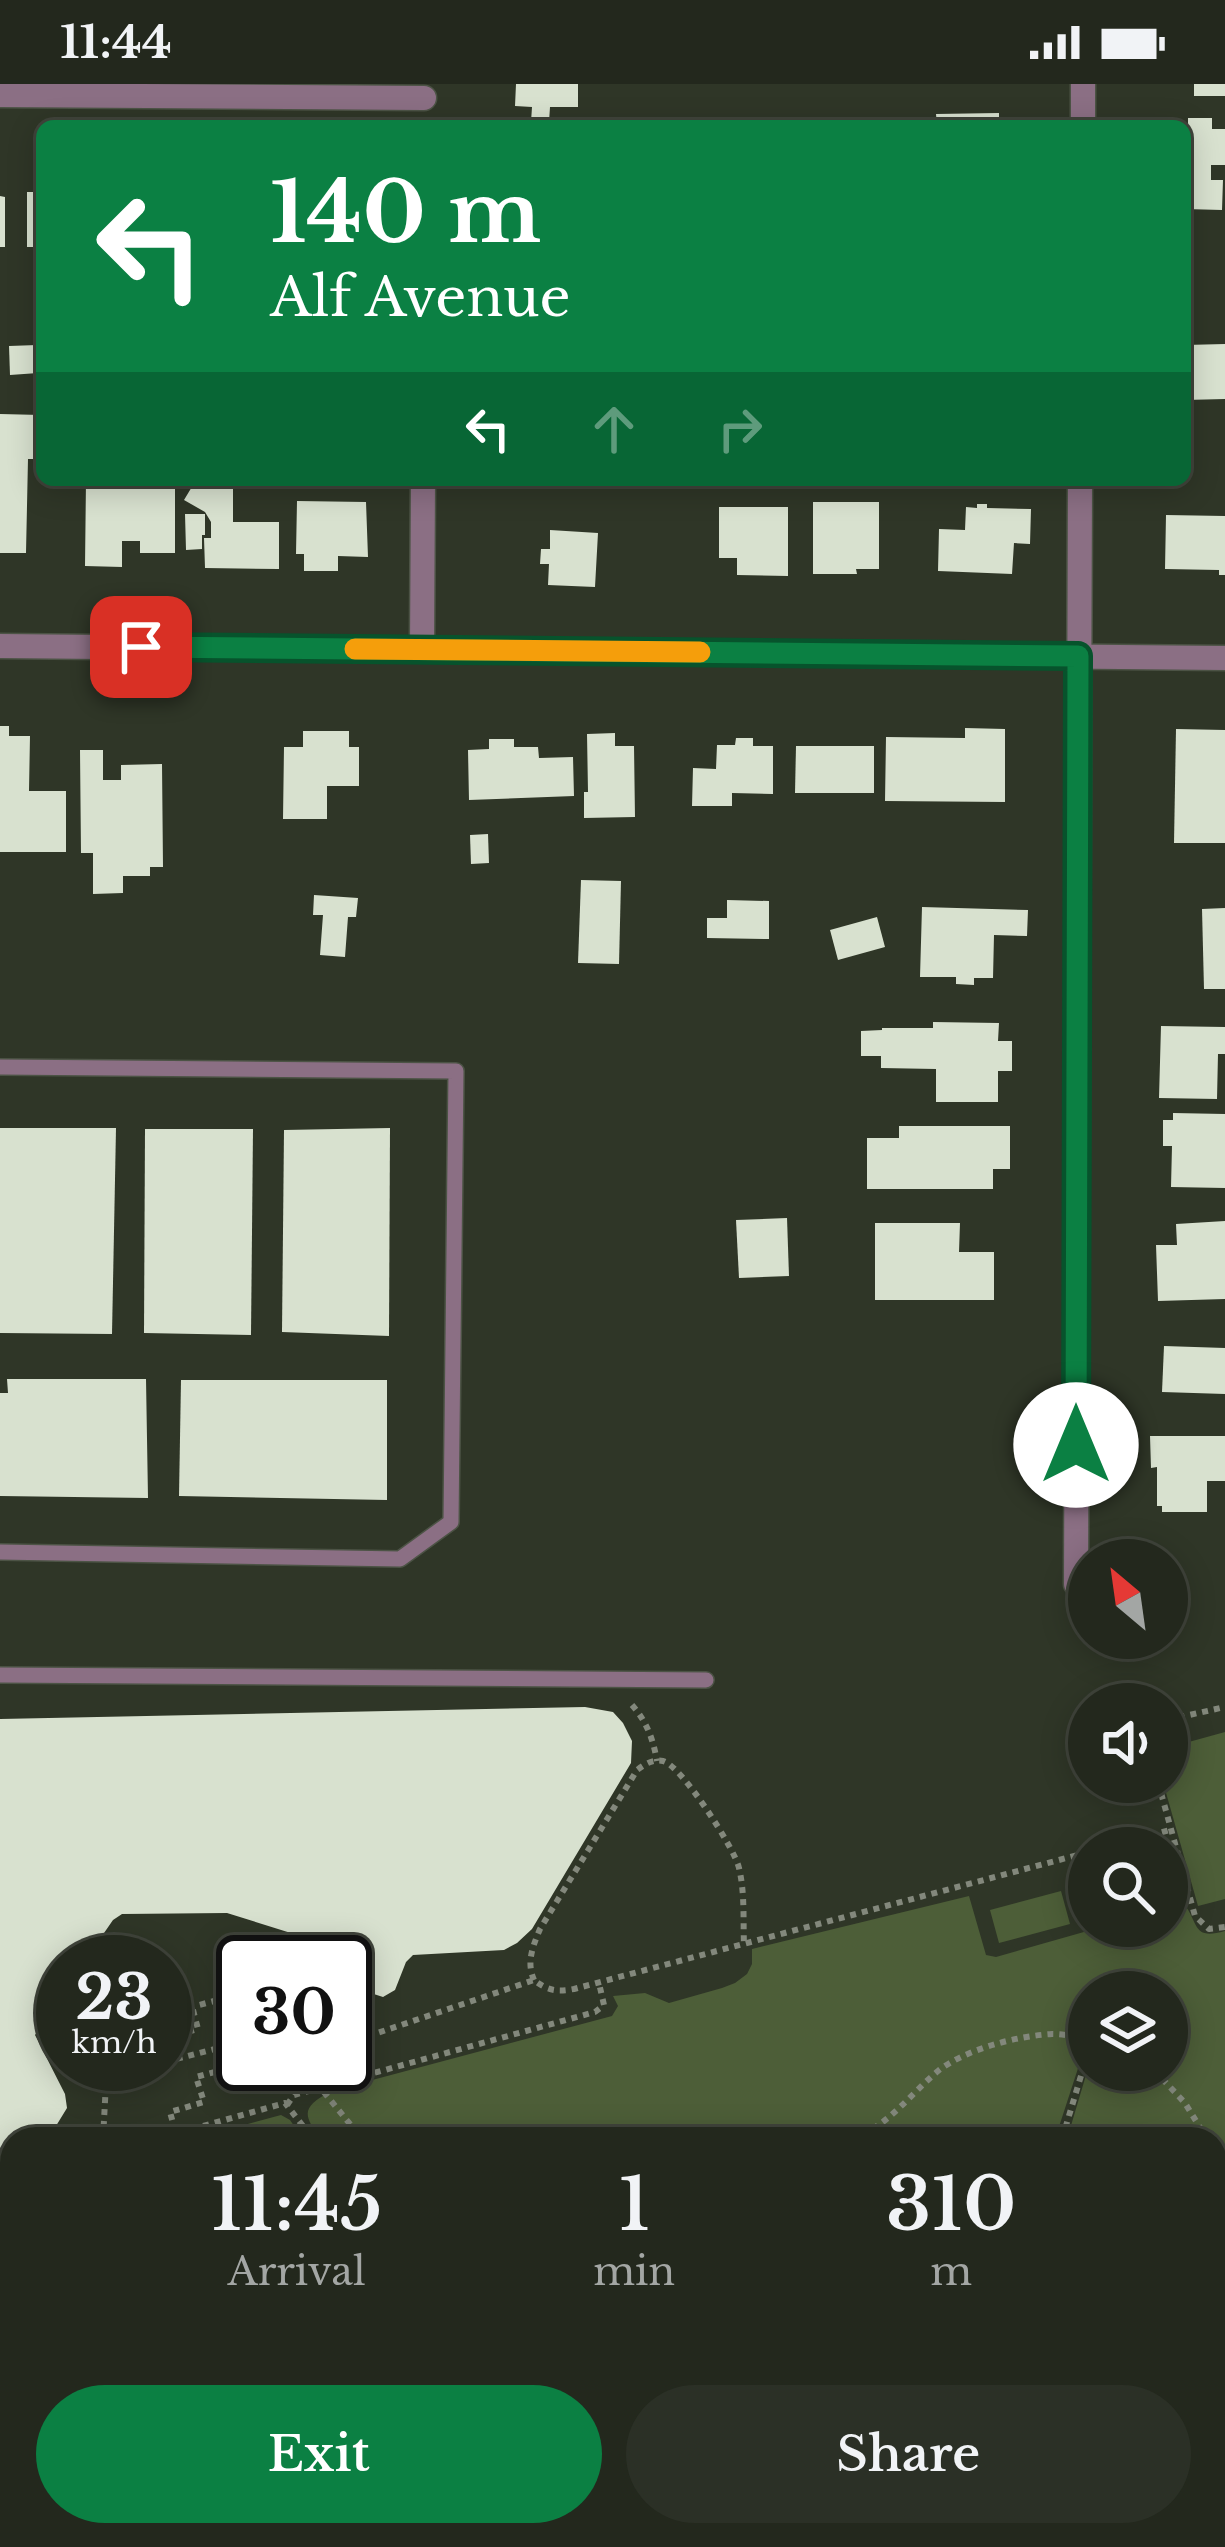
<!DOCTYPE html>
<style>
body{margin:0;font-family:"Libre Baskerville",serif;background:#2b3026;color:#f1f3f6;height:100vh;display:flex;flex-direction:column;font-size:45px;white-space:nowrap}
*{box-sizing:border-box;margin:0}
p{font-size:39px;color:#a3a6a4}
.icon{flex:none;width:66px;height:66px;fill:none;stroke:currentColor;stroke-width:2;stroke-linecap:round;stroke-linejoin:round}
.map{position:relative;flex:1;overflow:hidden}
.details{position:absolute;left:0px;top:2043px;width:1227px;height:420px;display:flex;flex-direction:column;background:#23281d;border-radius:36px 36px 0 0;box-shadow:0 6px 30px #0003,0 0 0 3px #40443b}
.details>*{flex:none}
.hud{position:absolute;left:36px;top:36px;width:1155px;height:366px;border-radius:18px;box-shadow:0 6px 30px #0003,0 0 0 3px #40443b;background:#0b8043;color:#fff;overflow:hidden}
.needle{width:78px;rotate:331deg}
.controls{position:absolute;left:1068px;top:1455px;display:grid;gap:24px}
.controls a{display:grid;place-items:center;width:120px;height:120px;border-radius:50%;background:#23281d;box-shadow:0 6px 30px #0003,0 0 0 3px #40443b;font-size:60px}
.speed{position:absolute;left:36px;top:1851px;display:flex;gap:24px;font-size:60px;font-weight:700;text-align:center}
.speed>*{display:grid;place-content:center;width:156px;height:156px;border-radius:50%;background:#23281d;box-shadow:0 6px 30px #0003,0 0 0 3px #40443b;line-height:1}
.speed small{font-size:30px;font-weight:400}
.speed .limit{border:6px solid #111;border-radius:18px;background:#fff;color:#111}
.pin{position:absolute;display:grid;place-items:center;width:102px;height:102px;color:#fff;margin:-51px;border-radius:24px;box-shadow:0 6px 18px #0006}
.me{position:absolute;width:132px;margin:-66px;rotate:0deg;stroke-linejoin:round;filter:drop-shadow(0 0 9px #0008)}
.turn{display:flex;align-items:center;gap:42px;height:252px;padding:0 36px;font-size:54px}
.turn .icon{width:156px;height:156px;stroke-width:2.5}
.turn b{display:block;font-size:84px;line-height:102px}
.lanes{display:flex;align-items:center;height:114px;padding:0 36px;background:#0003;justify-content:center;gap:60px;direction:ltr}
.lanes .off{opacity:.35}
.eta{display:flex;justify-content:space-evenly;align-items:center;height:204px;text-align:center}
.eta b{font-size:72px;font-weight:600;line-height:84px}
.action{display:flex;gap:24px;margin-top:auto;padding:24px 36px}
.action a{flex:1;height:138px;border-radius:72px;background:#0b8043;color:#fff;font-size:48px;font-weight:600;line-height:138px;text-align:center}
.action a+a{background:#2b3026;color:#f1f3f6}
.status{display:flex;justify-content:space-between;align-items:center;height:84px;padding:0 60px;background:#23281d;direction:ltr}
.status svg{height:33px;fill:currentColor}
.map>svg:first-child{display:block}
.green{fill:#4d5e38}
.lines{fill:none;stroke-linecap:round;stroke-linejoin:round}
.river{stroke:#1a2703;stroke-width:66}
.building{fill:#d8e1cf}
.lane-casing{stroke:#4c5345;stroke-width:18}
.street-casing{stroke:#4c5345;stroke-width:27}
.path{stroke:#83887c;stroke-width:6;stroke-dasharray:6 6;stroke-linecap:butt}
.lane{stroke:#8b6f84;stroke-width:15}
.street{stroke:#8b6f84;stroke-width:24}
.path-bridge{stroke:#83887c;stroke-width:6;stroke-dasharray:6 6;stroke-linecap:butt}
.route-casing{stroke:#07532c;stroke-width:30}
.route{stroke:#0b8043;stroke-width:21}
.slow{stroke:#f59e0b;stroke-width:21}
</style>
<div class="status"><b>11:44</b><svg viewBox="0 0 49 12"><path d="M0 12V9h3v3zM5 12V6h3v6zM10 12V3h3v9zM15 12V0h3v12zM26 1h20v11H26zM47 4h2v5h-2z"/></svg></div>
<div class="map">
<svg width="1225" height="2463" viewBox="0 0 1225 2463">
<rect width="100%" height="100%" fill="#2f3627"/>
<!-- green -->
<g class="green">
<path d="M1225 1648V1815L1198 1822 1163 1698H1167V1664Z"/>
<path d="M1061 1807 1070 1840 999 1859 990 1826Z"/>
<path d="M969 1812 986 1871 996 1873 1105 1842H1167V1824L1185 1821C1199 1841 1193 1856 1225 1847V2463H497L496 2451H1215V2055H1067L1089 1981V1986H1167V1908H1089V1967L1084 1966 1055 2055H321C301 2029 303 2023 331 2007L612 1932 618 1922 613 1912 645 1909 669 1919 722 1904 735 1899 747 1890 752 1880V1865Z"/>
<path d="M281 2031 290 2036 303 2055H193Z"/>
<path d="M156 2451H477L461 2463H183Z"/>
</g>
<g class="lines">
<!-- river -->
<g class="river">
<path d="M1215 2444 1225 2447"/>
<path d="M639 2463 656 2451"/>
</g>
</g>
<!-- building -->
<g class="building">
<path d="M516 0H578V23H550L549 38H531L532 23 515 22Z"/>
<rect x="1194" y="0" width="31" height="12"/>
<path d="M999 29V42H937L936 30Z"/>
<path d="M1188 34H1212V45H1225V81H1211V96H1223L1222 126 1185 125V45H1188Z"/>
<rect x="27" y="108" width="15" height="55"/>
<path d="M0 112 5 113V163H0Z"/>
<path d="M1225 260V315L1185 316V261Z"/>
<path d="M37 261 38 289 10 291 9 262Z"/>
<path d="M0 330 41 331 40 375H28L26 469H0Z"/>
<path d="M86 396H175V469H140V457H122V483L85 482Z"/>
<path d="M196 396H233V438H279V485L205 484 204 454H211V438L205 428 184 416Z"/>
<path d="M297 417 366 418 368 473 338 472V487H304V470H296Z"/>
<path d="M813 418H879V485H856L857 490H813Z"/>
<path d="M977 420H987V424L1031 425 1030 460 1014 459 1012 490 938 487 939 445 965 446 966 423 977 424Z"/>
<path d="M719 423H788V492L737 491V474H719Z"/>
<path d="M185 430H205V451H202V465L186 466Z"/>
<path d="M1166 431 1225 432V491H1219V486L1165 485Z"/>
<path d="M550 446 598 449 595 503 548 501 549 480H540L541 465H550Z"/>
<path d="M0 642H9V652H30L29 707H66V768H0Z"/>
<path d="M965 644 1005 645V718L885 717 886 653 965 654Z"/>
<path d="M1176 645 1225 646V759H1174Z"/>
<path d="M303 647H349V663H359V702H327V735H283L284 663H303Z"/>
<path d="M615 649V662H634L635 733 584 734V708H588L587 650Z"/>
<path d="M736 654H753V662H773V710L732 709V722H692L693 684 716 685 717 661H735Z"/>
<path d="M489 655H514V663H538L539 674 573 673 574 712 469 716 468 666 489 665Z"/>
<path d="M796 662H874V709H795Z"/>
<path d="M80 666H103V696H121V681L162 680 163 783H150V792H123V809L93 810V769H81Z"/>
<path d="M488 750 489 779 471 780 470 751Z"/>
<path d="M581 796 621 797 619 880 578 879Z"/>
<path d="M314 811 358 814 356 833H348L345 873 320 871 323 831H313Z"/>
<path d="M727 816 769 817V855L707 854V834H727Z"/>
<path d="M922 823 1028 826 1027 852 994 851 993 894H974V901L956 900V893H920Z"/>
<path d="M1225 824V905H1204L1202 825Z"/>
<path d="M877 833 885 863 838 876 830 846Z"/>
<path d="M933 938 999 939 998 957H1012V987H998V1018H936V985L881 984V972H861V947L882 946V944H933Z"/>
<path d="M1161 942 1225 943V970H1218L1217 1015 1159 1014Z"/>
<path d="M1173 1029 1225 1030V1104L1171 1103 1172 1062H1163V1036H1173Z"/>
<path d="M899 1042H1010V1085H993V1105H867V1054H899Z"/>
<path d="M0 1044H116L112 1250 0 1249Z"/>
<path d="M390 1044 389 1252 282 1248 284 1046Z"/>
<path d="M145 1045H253L251 1251 144 1249Z"/>
<path d="M787 1134 789 1192 739 1194 736 1136Z"/>
<path d="M1225 1137V1215L1158 1217 1156 1161H1177L1176 1140Z"/>
<path d="M875 1139H960L959 1168H994V1216H875Z"/>
<path d="M1164 1262 1225 1264V1310L1162 1308Z"/>
<path d="M7 1295H146L148 1414 0 1412V1309H8Z"/>
<path d="M181 1296H387V1416L179 1412Z"/>
<path d="M1150 1352H1225V1397H1207V1428H1162V1422H1157V1383L1151 1384Z"/>
<path d="M585 1623 613 1628 623 1639 632 1657 631 1679 532 1845 517 1859 504 1866 413 1871 406 1878 395 1906 383 1913 355 1904 345 1895V1878H326L294 1850 227 1829 122 1830 113 1836 84 1878H63V1909L35 1951 65 2010 67 2024 48 2055H12V2115L0 2131V1635Z"/>
</g>
<g class="lines">
<!-- lane casing -->
<g class="lane-casing">
<g id="lane">
<path d="M0 983 456 987 451 1438 400 1475 0 1468"/>
<path d="M0 1591 706 1596"/>
</g>
</g>
<!-- street casing -->
<g class="street-casing">
<g id="street">
<path d="M0 11 424 14"/>
<path d="M1083 42V0"/>
<path d="M0 562 1225 574"/>
<path d="M422 565 423 396"/>
<path d="M1076 1500 1080 396"/>
</g>
</g>
<!-- path -->
<g class="path">
<path d="M632 1621C647 1638 653 1655 657 1677"/>
<path d="M1167 1636 1225 1623"/>
<path d="M1158 1698 1195 1832 1209 1845 1225 1843"/>
<path d="M1104 1764 1170 1746"/>
<path d="M534 1896C526 1878 533 1862 540 1845L637 1686C645 1680 653 1675 663 1677 681 1681 735 1765 739 1784 745 1809 743 1836 744 1861"/>
<path d="M165 1930 218 1916 243 1918"/>
<path d="M165 1954 198 1945 192 1922"/>
<path d="M345 1960 534 1896C548 1907 557 1908 574 1905L1089 1768"/>
<path d="M165 1978 234 1960 241 1981 196 1993 204 2018 170 2028 176 2050"/>
<path d="M147 1980V1983L157 1980"/>
<path d="M1154 1986 1185 2019 1207 2055"/>
<path d="M287 2021 294 2011 595 1928 604 1921 599 1899"/>
<path d="M103 2055 107 1980"/>
<path d="M157 2055 285 2019 313 2055"/>
<path d="M851 2055C888 2043 909 2011 938 1987 966 1965 1017 1952 1052 1950 1064 1950 1077 1953 1089 1955"/>
<path d="M1062 2055 1089 1965"/>
<path d="M1215 2091 1219 2131 1215 2170"/>
<path d="M0 2246H12"/>
<path d="M0 2278H12"/>
<path d="M139 2451 169 2463"/>
<path d="M115 2463 125 2451"/>
<path d="M468 2463 486 2451"/>
<path d="M783 2463H785"/>
<path d="M1087 2463 1096 2451"/>
</g>
<!-- lane -->
<use href="#lane" class="lane"/>
<!-- street -->
<use href="#street" class="street"/>
<!-- path-bridge -->
<path class="path-bridge" d="M301 1980 354 2045 368 2055"/>
</g>
<g class="lines">
<!-- route casing -->
<g class="route-casing">
<path id="route" d="M141 563 1078 572 1076 1361"/>
</g>
<!-- route -->
<use href="#route" class="route"/>
<!-- slow -->
<path class="slow" d="M355 565 700 568"/>
</g>
</svg>
<div class="controls">
<a><svg class="needle" viewBox="-14 -14 28 28"><path d="M0-13l5 13h-10z" fill="#e53935"/><path d="M0 13l5-13h-10z" fill="#a3a6a4"/></svg></a>
<a><svg class="icon" aria-label="sound" viewBox="0 0 24 24"><path d="M4 9h4l5-4v14l-5-4H4zM17 9q2 3 0 6"/></svg></a>
<a><svg class="icon" aria-label="search" viewBox="0 0 24 24"><circle cx="10" cy="10" r="6"/><path d="M15 15l6 6"/></svg></a>
<a><svg class="icon" aria-label="layers" viewBox="0 0 24 24"><path d="M12 4l9 5-9 5-9-5zM3 14l9 5 9-5"/></svg></a>
</div>
<div class="speed"><div>23<small>km/h</small></div><div class="limit">30</div></div>
<div class="pin" style="left:141px;top:563px;background:#d93025"><svg class="icon" aria-label="arrive" viewBox="0 0 24 24"><path d="M6 21V4h12l-3 4 3 4H6"/></svg></div>
<svg class="me" style="left:1076px;top:1361px" viewBox="-20 -20 40 40"><circle r="19" fill="#fff"/><path d="M0-13L10 11 0 6-10 11z" fill="#0b8043"/></svg>
<div class="hud">
<div class="turn"><svg class="icon" aria-label="left" viewBox="0 0 24 24"><path d="M17 20v-9H6M10 6l-5 5 5 5"/></svg><div><b>140 m</b>Alf Avenue</div></div>
<div class="lanes"><svg class="icon" aria-label="left" viewBox="0 0 24 24"><path d="M17 20v-9H6M10 6l-5 5 5 5"/></svg><svg class="icon off" aria-label="ahead" viewBox="0 0 24 24"><path d="M12 20V5M6 11l6-6 6 6"/></svg><svg class="icon off" aria-label="right" viewBox="0 0 24 24"><path d="M7 20v-9h11M14 6l5 5-5 5"/></svg></div>
</div>
<section class="details">
<div class="eta">
<div><b>11:45</b><p>Arrival</p></div>
<div><b>1</b><p>min</p></div>
<div><b>310</b><p>m</p></div>
</div>
<div class="action"><a>Exit</a><a>Share</a></div>
</section>
</div>
